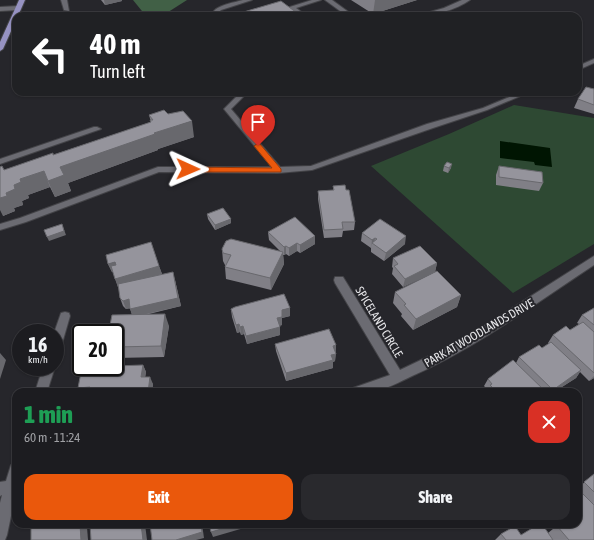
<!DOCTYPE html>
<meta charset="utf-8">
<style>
body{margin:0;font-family:"Asap Condensed",sans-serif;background:#29292d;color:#f1f3f6;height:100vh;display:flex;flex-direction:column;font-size:15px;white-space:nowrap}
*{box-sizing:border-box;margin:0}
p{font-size:13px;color:#a0a1a5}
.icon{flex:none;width:22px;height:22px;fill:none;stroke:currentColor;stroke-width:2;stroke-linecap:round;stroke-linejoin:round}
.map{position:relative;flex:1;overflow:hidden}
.panel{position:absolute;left:12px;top:388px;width:570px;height:140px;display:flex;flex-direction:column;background:#1c1c20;border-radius:12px;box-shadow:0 1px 3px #0004,0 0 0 1px #3a3a3e}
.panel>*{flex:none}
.top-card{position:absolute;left:12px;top:12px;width:570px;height:84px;border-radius:12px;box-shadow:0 1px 3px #0004,0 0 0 1px #3a3a3e;background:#202124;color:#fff;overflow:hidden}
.speed{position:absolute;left:12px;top:324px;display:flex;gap:8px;font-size:20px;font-weight:700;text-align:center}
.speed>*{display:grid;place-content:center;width:52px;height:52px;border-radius:50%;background:#1c1c20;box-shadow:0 1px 3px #0004,0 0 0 1px #3a3a3e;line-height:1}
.speed small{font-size:10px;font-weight:400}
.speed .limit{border:2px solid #111;border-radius:6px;background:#fff;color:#111}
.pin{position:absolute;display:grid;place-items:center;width:34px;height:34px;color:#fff;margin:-41px -17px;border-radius:50% 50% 50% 0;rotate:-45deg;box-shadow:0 0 4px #0007}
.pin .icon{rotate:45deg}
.me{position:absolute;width:44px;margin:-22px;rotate:91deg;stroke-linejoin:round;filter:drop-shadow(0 0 3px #0008)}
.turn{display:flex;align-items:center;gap:14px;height:84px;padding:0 12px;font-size:18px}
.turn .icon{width:52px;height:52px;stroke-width:2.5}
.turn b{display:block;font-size:28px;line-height:34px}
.round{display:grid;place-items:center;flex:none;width:42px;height:42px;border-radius:12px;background:#29292d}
.overview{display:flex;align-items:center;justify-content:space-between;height:68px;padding:0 12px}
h1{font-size:24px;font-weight:800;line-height:30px;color:#1e9e55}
.button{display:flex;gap:8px;margin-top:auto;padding:8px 12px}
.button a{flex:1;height:46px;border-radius:12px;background:#ea580c;color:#fff;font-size:16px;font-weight:800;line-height:46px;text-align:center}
.button a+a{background:#29292d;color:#f1f3f6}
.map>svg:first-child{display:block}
.green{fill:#2e4933}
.forest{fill:#416046}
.water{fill:#001502}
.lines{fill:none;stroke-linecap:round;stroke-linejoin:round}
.lane-casing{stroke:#434347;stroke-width:2}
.street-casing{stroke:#434347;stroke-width:2}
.primary-casing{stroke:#434347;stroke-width:2}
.lane{fill:#6b6b72;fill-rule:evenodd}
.street{fill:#6b6b72;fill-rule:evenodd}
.primary{fill:#9692c2;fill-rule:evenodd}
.wall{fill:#807f86}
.shaded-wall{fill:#68686d}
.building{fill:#95949c;stroke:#68686d}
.route{fill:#ea580c;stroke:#983908}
.labels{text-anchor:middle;stroke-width:4;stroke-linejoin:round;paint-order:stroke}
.street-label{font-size:12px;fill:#e6e6e9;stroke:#26262b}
</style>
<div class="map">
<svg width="594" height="540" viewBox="0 0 594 540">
<rect width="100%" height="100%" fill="#26262b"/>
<!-- green -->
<path class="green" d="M514 105 594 118V244L513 293 371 166 449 134Z"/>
<!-- forest -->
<path class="forest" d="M133 0H187L162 16H146Z"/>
<!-- water -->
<path class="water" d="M500 141 550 148 552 167 535 165 534 162 500 158Z"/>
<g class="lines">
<!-- lane casing -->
<g class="lane-casing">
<g id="lane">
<path d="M61 0H67L69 11 64 10Z"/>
<path d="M243 0H252L221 10 218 13 217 16H211C214 5 233 3 243 0Z"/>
<path d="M312 0H321L296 8 307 16H300L291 10 270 16H261Z"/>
<path d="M325 0H332L354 16H347Z"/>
<path d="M462 0H470C456 10 433 16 416 16L444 8Z"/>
<path d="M0 7 18 6 21 8 18 10 0 11Z"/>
<path d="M16 27V31H9L6 29 9 27Z"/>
<path d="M594 59V63L578 70V66Z"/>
<path d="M241 92H248L231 109 280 167 311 166 427 124 483 108 521 92H530L487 110 433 128 312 170 278 173 159 172 26 222 0 230V224L20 218 158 167H272L224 109Z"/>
<path d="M94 127H97L101 129 0 164V159Z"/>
</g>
</g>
<!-- street casing -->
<g class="street-casing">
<g id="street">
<path d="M594 256V265C535 304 477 347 412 376 400 382 386 389 372 392 366 393 358 392 351 392L353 388 390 375 335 283 334 280 335 277H343L400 370 446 348 476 331Z"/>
<path d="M65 312 69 313 70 316 61 347 59 350 55 352 54 333 61 313Z"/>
<path d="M43 367H55L47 392H35Z"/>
<path d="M16 464V492L7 535 5 540H0V503L2 495 0 496V482L6 481 11 465Z"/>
</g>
</g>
<!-- primary casing -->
<g class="primary-casing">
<path id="primary" d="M19 0H25L18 16H16V20L3 49 0 51V42Z"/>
</g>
<!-- lane -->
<use href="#lane" class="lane"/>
<!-- street -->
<use href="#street" class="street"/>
<!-- primary -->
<use href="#primary" class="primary"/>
</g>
<!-- wall -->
<g class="wall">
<path d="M101 0H122V1L105 5Z"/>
<path d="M351 0H417L373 14Z"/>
<path d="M594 89V114L574 108 578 99Z"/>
<path d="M168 114 194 137 158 149V150L68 183 71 191 55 197 50 187 28 195 29 198 22 201 23 205 14 208 15 211 3 216 4 170 53 155 151 122 149 115Z"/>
<path d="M444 166 451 168 448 173 443 171Z"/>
<path d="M499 166 543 183 539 191 496 185V175Z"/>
<path d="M333 186 346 190 355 222 354 230 343 231 342 237 324 238 318 199V191L333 190Z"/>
<path d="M207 214 231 223 215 230 208 219Z"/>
<path d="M268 232 315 236V244L300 253 297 251 289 256 286 254 284 255H283L284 264 271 290 226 279 225 267V265L223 261 222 249 280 251 269 240Z"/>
<path d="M362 233 405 244 384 261 371 252V248L361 241Z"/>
<path d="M393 258 437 263 435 272 403 287 392 274 393 268 392 267Z"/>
<path d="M108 264 159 266 162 274 175 280 181 306 145 315 169 326 164 357 115 358V333L106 331 110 325 132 315 130 308 126 309 123 306 120 298 119 287H118L113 272H112Z"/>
<path d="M395 292 461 295 457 307 413 330 401 316 402 314 393 303Z"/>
<path d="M594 308V378L589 381 580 372 576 378 554 392H486L488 390 484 386 488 379 516 363 519 357 542 348 549 344 548 343 553 335 570 330 579 324 577 323 582 315Z"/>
<path d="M231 309 290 316 282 318V325L279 326 280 335 247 344 244 334 241 335 240 332 237 333 232 317Z"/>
<path d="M275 344 336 345 335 361 333 362V368L286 381 276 351Z"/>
<path d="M143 365 146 372 145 377 153 384 152 392H80L78 388Z"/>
<path d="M594 474V540H495L501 534 521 535 548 533 559 524H578L579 494 578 493V488Z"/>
</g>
<!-- shaded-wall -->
<g class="shaded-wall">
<path d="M104 0H122V1L105 5Z"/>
<path d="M375 0H417L373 14Z"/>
<path d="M192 121 194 137 158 149V150L68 183 71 191 55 197 48 181 60 167 154 133Z"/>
<path d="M452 164 451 168 448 173 449 168Z"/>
<path d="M44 171 50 187 28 195 29 198 22 201 23 205 14 208 15 211 3 216 0 210V198L20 179Z"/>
<path d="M231 219V223L215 230V225Z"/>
<path d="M62 224 66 235 49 241 47 237Z"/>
<path d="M315 236V244L300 253V245Z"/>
<path d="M406 236 405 244 384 261 386 253Z"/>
<path d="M375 238 374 244 372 243 371 248 372 240Z"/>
<path d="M297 243V251L289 256V248Z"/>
<path d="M286 246V254L284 255V247Z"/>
<path d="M283 252 284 264 271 290 270 278Z"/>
<path d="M115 262 118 270 112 272 108 264Z"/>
<path d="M437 263 435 272 403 287 405 279Z"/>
<path d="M159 266 162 274 118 287 115 279Z"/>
<path d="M173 272 181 306 133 317 130 309Z"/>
<path d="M461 295 457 307 413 330 416 319Z"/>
<path d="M129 299 132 308 126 309 123 301Z"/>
<path d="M290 308V316L282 318V325L277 326V318L282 310Z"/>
<path d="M165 314 169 326 164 357 161 346Z"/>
<path d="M239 324 240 332 237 333 236 325Z"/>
<path d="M243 326 244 334 241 335 240 327Z"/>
<path d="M280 327V335L247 344 246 336Z"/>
<path d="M336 345 335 353 333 346Z"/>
<path d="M0 353 6 360 0 379Z"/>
<path d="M336 354 335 361 333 362V368L286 381V373L331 355Z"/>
<path d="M143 365 146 372 144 385 141 377Z"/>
<path d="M581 370 576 378 554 392H551L553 390Z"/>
<path d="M594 376V378L589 381Z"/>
<path d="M150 377 153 384 152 392H148Z"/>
<path d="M80 524H84L87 527 88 540H81Z"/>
<path d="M141 524H145L147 540H143Z"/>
<path d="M201 524H202L204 538 196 540H176Z"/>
<path d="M239 524H258L213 537 211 532Z"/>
</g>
<!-- building -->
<g class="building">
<path d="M281 1 301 16H230Z"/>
<path d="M586 87 594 89V105L578 99Z"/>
<path d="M164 110 168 114 183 111 192 121 154 133 155 134 60 167 64 175 48 181 44 171 20 179 21 182 14 185 15 189 6 193 7 196 0 198V167L2 166 4 170 53 153V155L151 122 150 120H153L149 115Z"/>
<path d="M447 162 452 164 449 168 444 166Z"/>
<path d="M499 166 542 172 543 183 499 177Z"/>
<path d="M345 185 346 190H349L355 222H342L343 229 324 230 318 191 334 190 333 186Z"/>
<path d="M223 208 231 219 215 225 207 214Z"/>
<path d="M295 217 315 236 300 245 297 243 289 248 286 246 284 247 268 232Z"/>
<path d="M380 219 406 236 386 253 372 243 377 239 375 238 372 240 362 233Z"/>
<path d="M62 224 64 231 47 237 44 230Z"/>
<path d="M231 239 283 252 270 278 225 267 231 255 223 253 222 249 226 241Z"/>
<path d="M151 242 159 266 115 279 111 266 116 265 115 262 108 264 106 255Z"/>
<path d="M420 246 437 263 405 279 394 266 398 264 393 258Z"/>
<path d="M437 271 461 295 416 319 404 305 406 304 395 292Z"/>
<path d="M173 272 178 298 130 309 129 299 123 301 120 298 118 284Z"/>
<path d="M284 294 290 308 282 310V317L277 318 280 327 246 336 243 326 240 327 239 324 236 325 231 309 235 307Z"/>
<path d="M594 308V325L582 315Z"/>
<path d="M165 314 161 346 115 347V333H101L102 331H106L108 325H110L112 315Z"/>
<path d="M583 322 594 332V373L553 335 566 326 570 330Z"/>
<path d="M329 329 336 345 333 346 336 354 331 355 333 360 286 373 275 344Z"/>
<path d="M551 342 581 370 553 390 519 357 539 345 542 348Z"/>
<path d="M513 360 546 392H497L490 385 492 384 488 379Z"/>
<path d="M143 365 141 377H150L148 392H94L95 389 89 390 90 387 78 388 82 367H115V366Z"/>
<path d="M468 390 470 392H464Z"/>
<path d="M594 474V492L584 482Z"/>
<path d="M581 492 594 505V540H569L557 526 559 524H578V495Z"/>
<path d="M45 524H57L58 526 65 524H80L81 540H31V528Z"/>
<path d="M90 524H141L143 540H91Z"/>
<path d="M150 524H201L202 532 176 540H152Z"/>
<path d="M209 524H239L211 532Z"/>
<path d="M539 524H542L553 540H506L501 534 515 526 521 535Z"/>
</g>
<!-- route -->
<path class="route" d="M258 143 260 144 281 169V172H188L184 169 188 167 272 168 254 146Z"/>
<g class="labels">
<!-- street labels -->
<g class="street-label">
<text transform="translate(379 322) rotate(59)" y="4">SPICELAND CIRCLE</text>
<text transform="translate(479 333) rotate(-30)" y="4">PARK AT WOODLANDS DRIVE</text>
</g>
</g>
</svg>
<div class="speed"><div>16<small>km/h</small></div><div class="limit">20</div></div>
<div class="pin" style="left:258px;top:146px;background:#d93025"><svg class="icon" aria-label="arrive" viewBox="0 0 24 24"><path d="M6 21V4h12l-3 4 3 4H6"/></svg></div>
<svg class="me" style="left:188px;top:169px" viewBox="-20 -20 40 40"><path d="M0-17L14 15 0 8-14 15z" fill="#ea580c" stroke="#fff" stroke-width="4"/></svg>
<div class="top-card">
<div class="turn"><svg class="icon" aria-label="left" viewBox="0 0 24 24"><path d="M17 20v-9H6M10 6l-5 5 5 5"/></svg><div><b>40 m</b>Turn left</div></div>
</div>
<section class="panel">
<div class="overview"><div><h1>1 min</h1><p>60 m · 11:24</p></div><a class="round" style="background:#d93025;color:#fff"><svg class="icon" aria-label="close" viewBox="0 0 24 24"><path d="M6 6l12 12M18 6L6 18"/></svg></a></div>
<div class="button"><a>Exit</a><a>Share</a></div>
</section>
</div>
